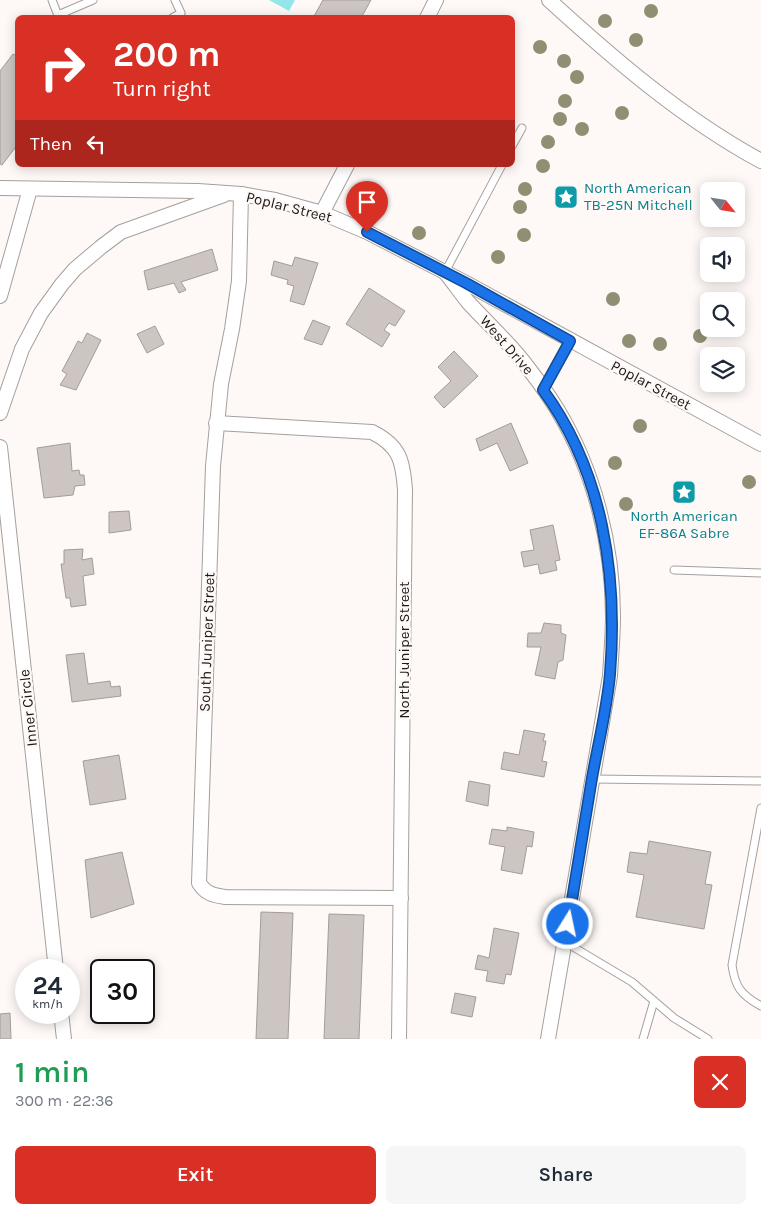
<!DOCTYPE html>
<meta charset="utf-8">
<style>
body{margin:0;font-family:Karla,sans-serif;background:#f6f6f7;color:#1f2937;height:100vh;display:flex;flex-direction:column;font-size:19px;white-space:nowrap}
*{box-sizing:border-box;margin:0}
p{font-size:16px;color:#747a83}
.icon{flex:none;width:28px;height:28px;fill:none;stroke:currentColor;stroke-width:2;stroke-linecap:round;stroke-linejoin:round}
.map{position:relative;height:1039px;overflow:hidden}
.drawer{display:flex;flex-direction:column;background:#fff;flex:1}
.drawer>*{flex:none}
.guide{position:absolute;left:15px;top:15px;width:500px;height:152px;border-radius:8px;box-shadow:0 2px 12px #0003;background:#d93025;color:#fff;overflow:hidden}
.needle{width:32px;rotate:120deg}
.fabs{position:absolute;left:700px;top:182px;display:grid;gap:10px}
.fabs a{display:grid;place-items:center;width:45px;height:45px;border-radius:8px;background:#fff;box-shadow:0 2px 12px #0003;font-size:25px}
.speed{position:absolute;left:15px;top:959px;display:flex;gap:10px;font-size:25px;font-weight:700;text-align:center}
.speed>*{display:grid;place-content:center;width:65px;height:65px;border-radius:50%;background:#fff;box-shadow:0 2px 12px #0003;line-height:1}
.speed small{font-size:12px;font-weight:400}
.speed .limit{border:2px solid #111;border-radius:8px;background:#fff;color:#111}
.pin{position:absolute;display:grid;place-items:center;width:42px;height:42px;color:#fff;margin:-51px -21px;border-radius:50% 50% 50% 0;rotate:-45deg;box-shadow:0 0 5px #0007}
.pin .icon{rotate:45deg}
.me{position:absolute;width:55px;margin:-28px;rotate:10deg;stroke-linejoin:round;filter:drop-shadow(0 0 4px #0008)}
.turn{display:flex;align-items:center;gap:18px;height:105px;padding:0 15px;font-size:22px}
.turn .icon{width:65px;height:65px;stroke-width:2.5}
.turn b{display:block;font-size:35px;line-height:42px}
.then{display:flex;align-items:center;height:48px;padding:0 15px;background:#0003;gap:10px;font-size:19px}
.round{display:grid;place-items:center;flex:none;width:52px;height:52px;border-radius:8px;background:#f6f6f7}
.head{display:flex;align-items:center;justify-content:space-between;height:85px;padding:0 15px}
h1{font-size:30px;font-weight:600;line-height:38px;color:#1e9e55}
.action{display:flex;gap:10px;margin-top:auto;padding:10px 15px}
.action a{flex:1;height:58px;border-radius:8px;background:#d93025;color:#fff;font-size:20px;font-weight:600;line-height:58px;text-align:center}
.action a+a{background:#f6f6f7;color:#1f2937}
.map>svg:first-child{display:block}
.water{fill:#93e7eb}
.building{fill:#ccc5c2;stroke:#a39c99}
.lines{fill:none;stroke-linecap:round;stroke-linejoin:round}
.service-casing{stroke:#a69f9c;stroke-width:9}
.minor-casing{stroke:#a69f9c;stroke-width:16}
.service{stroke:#fff;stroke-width:7}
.minor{stroke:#fff;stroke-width:14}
.tree{fill:#918f73}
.route-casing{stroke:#114b97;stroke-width:12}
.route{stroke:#1a73e8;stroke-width:9}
.labels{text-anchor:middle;stroke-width:4.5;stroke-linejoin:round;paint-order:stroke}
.culture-label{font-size:15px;fill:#0d838f;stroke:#fef9f6;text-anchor:start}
.street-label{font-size:15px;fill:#1b1917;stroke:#fef9f6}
</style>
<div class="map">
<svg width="761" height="1039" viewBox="0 0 761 1039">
<rect width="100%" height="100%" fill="#fef9f6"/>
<!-- water -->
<path class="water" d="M269 0H295L289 11Z"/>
<!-- building -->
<g class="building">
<path d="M323 0H371L361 18H313Z"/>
<path d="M13 54 18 57V144L2 165 0 164V71Z"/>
<path d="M212 249 218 270 181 282 186 290 179 293 174 283 148 290 144 271Z"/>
<path d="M295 257 318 263 304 305 290 301 294 286 287 284 288 280 271 275 274 261 292 266Z"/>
<path d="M369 288 405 311 395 326 389 323 384 330 390 334 382 347 346 324Z"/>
<path d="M313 320 330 327 322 345 304 339Z"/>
<path d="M155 326 164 344 147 353 137 334Z"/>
<path d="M87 333 101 340 76 390 60 385 67 374 62 371 78 341 82 343Z"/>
<path d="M454 351 478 376 444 408 434 397 451 381 438 367Z"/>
<path d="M511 423 528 463 510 471 497 443 480 451 476 439Z"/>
<path d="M70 443 72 471 79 470 80 475H84L85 485 75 486 73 495 44 498 37 448Z"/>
<path d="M129 511 131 530 109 533V512Z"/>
<path d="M553 525 560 560 555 561 557 570 540 574 538 564 524 567 521 552 534 550 530 530Z"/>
<path d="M83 549 82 560 92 558 94 574 83 576 86 605 71 607 70 598H66L61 564H64V550Z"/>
<path d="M544 623 561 625V633L566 635 563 660 558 662 555 679 535 675 541 647H527L528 633H541Z"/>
<path d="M84 653 88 684 110 681 111 687 120 686 121 696 72 702 66 655Z"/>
<path d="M524 730 545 734 543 741H546L542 761 547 762 544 777 501 769 504 752 519 755Z"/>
<path d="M119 755 126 799 90 805 83 761Z"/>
<path d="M469 781 490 785 488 806 466 801Z"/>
<path d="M507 827 534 832 532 847 527 846 522 874 501 870 505 847 489 844 492 829 507 831Z"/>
<path d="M649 841 711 852 705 884 712 885 704 929 636 917 644 875 627 872 630 852 647 854Z"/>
<path d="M122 852 134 904 91 918 85 860Z"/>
<path d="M261 912 293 913 288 1039H256Z"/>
<path d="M329 914 364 915 359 1039H324Z"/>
<path d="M494 928 519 933 511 975 506 974 504 984 486 981 488 971 475 969 478 955 489 958Z"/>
<path d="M149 962 151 980H144V970H106V967Z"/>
<path d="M455 993 476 997 472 1017 451 1013Z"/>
<path d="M10 1013 11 1039H0V1014Z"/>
</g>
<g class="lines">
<!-- service casing -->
<g class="service-casing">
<g id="service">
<path d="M52 0 59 18"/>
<path d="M58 15 93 0"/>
<path d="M172 18 181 13 175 0"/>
<path d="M512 146 522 128"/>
<path d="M445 272 502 165"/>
<path d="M543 390 571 341"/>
<path d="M674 570 761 573"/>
<path d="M592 779 761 781"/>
<path d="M761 808 732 965C735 987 741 995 761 1006"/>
<path d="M565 942 632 982 674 1018 708 1039"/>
<path d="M643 1039 654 1001"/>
</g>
</g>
<!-- minor casing -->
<g class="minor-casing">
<g id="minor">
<path d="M549 0C615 60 682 118 761 161"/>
<path d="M427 18 436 0"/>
<path d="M0 188 198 191 241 194 275 200 322 213 367 232 466 283 761 444"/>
<path d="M241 194 239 281 232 329 221 384 213 466 199 883C206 894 213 895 225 897L401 898"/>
<path d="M322 213 347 165"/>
<path d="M445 272C453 282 460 292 468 302 488 324 511 344 529 369 539 382 549 396 557 409 594 470 613 545 613 616 613 636 611 656 610 676L548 1039"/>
<path d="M0 296 30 189"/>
<path d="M0 413 22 349 41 313 62 284 75 269 101 247 121 232 224 195"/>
<path d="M216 423 372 432C400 446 403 461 405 490L399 1039"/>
<path d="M0 447 56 970"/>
<path d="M61 1012 64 1039"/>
</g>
</g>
<!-- service -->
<use href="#service" class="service"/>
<!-- minor -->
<use href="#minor" class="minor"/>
</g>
<!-- trees -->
<g class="tree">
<circle cx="651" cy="11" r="7"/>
<circle cx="605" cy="21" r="7"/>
<circle cx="636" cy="40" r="7"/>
<circle cx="540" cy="47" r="7"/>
<circle cx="564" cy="61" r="7"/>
<circle cx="577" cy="77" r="7"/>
<circle cx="565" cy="101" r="7"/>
<circle cx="622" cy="113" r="7"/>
<circle cx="560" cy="119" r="7"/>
<circle cx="582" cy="129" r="7"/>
<circle cx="548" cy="142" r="7"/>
<circle cx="543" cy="166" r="7"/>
<circle cx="525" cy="189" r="7"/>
<circle cx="371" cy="203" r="7"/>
<circle cx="520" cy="207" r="7"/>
<circle cx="419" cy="233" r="7"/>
<circle cx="524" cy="235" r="7"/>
<circle cx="498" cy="257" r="7"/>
<circle cx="613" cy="299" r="7"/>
<circle cx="700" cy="336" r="7"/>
<circle cx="629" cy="341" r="7"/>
<circle cx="660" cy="344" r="7"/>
<circle cx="640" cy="426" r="7"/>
<circle cx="615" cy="463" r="7"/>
<circle cx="749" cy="482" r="7"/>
<circle cx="626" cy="504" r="7"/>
</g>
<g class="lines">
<!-- route casing -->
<g class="route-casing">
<path id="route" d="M367 232 466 283 570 341 543 390C603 472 618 575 610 674 607 709 598 744 592 778 584 827 576 875 568 924"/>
</g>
<!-- route -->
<use href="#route" class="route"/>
</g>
<!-- icons -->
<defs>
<g id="sight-square" transform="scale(1.25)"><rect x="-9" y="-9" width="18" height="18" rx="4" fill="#0f9aa8" stroke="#fef9f6"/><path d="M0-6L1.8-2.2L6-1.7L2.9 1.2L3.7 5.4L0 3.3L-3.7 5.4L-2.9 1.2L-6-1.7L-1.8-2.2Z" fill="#fff"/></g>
</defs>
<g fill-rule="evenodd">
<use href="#sight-square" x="566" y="197"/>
<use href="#sight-square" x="684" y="492"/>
</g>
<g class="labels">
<!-- culture labels -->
<g class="culture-label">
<text x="584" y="193">North American<tspan x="584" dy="17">TB-25N Mitchell</tspan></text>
<text x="684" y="521" text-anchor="middle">North American<tspan x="684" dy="17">EF-86A Sabre</tspan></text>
</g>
<!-- street labels -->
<g class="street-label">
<text transform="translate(289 207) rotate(14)" y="5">Poplar Street</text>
<text transform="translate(507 345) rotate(49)" y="5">West Drive</text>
<text transform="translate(651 385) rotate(28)" y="5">Poplar Street</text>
<text transform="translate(207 642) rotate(-88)" y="5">South Juniper Street</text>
<text transform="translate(404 650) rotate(-90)" y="5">North Juniper Street</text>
<text transform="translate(28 708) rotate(-96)" y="5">Inner Circle</text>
</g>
</g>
</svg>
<div class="fabs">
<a><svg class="needle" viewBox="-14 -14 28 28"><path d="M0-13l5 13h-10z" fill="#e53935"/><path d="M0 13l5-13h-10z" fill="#747a83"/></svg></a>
<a><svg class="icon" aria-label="sound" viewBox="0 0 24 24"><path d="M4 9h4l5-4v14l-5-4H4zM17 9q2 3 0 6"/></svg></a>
<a><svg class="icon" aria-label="search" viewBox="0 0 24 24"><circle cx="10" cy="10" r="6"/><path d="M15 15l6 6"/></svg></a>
<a><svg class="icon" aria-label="layers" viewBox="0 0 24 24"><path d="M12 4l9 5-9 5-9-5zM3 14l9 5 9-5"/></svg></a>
</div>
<div class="speed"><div>24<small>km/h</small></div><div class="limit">30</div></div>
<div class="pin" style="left:367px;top:232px;background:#d93025"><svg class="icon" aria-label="arrive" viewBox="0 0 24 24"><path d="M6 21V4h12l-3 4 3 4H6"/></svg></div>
<svg class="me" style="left:568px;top:924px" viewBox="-20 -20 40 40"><circle r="17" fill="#1a73e8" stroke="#fff" stroke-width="3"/><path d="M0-11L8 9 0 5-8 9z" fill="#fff"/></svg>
<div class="guide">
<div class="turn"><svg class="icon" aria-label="right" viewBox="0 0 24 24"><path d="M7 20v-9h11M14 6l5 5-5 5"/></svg><div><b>200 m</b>Turn right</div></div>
<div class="then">Then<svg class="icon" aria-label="left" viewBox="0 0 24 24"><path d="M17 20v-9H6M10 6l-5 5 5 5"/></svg></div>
</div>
</div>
<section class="drawer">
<div class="head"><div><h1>1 min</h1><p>300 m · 22:36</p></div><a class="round" style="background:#d93025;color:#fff"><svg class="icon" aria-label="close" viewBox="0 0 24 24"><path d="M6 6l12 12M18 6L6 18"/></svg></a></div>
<div class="action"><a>Exit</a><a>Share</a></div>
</section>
